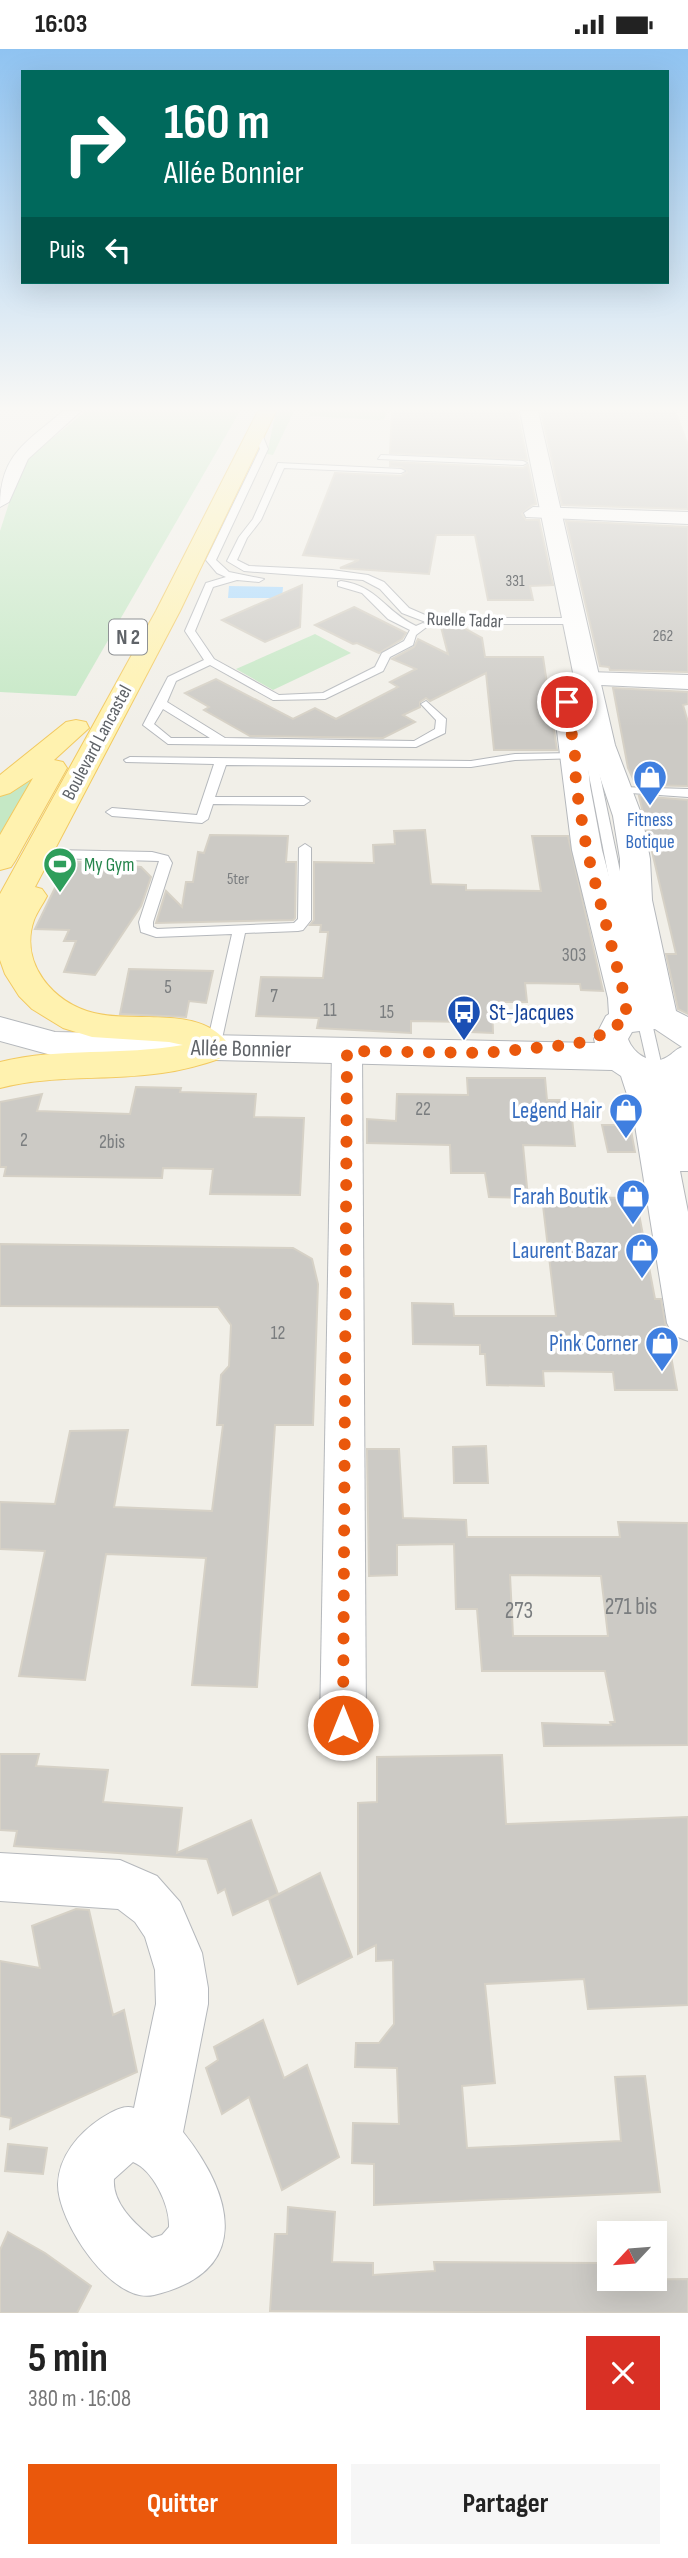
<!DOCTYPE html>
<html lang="fr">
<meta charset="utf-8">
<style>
body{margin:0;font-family:"Sofia Sans Condensed",sans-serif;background:#f6f6f6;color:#222;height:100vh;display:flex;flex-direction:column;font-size:26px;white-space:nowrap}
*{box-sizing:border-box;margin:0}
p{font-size:23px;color:#767676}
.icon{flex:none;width:38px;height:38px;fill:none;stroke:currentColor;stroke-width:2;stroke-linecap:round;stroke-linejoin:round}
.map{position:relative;height:2264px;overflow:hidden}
.panel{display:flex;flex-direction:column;background:#fff;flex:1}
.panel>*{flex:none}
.banner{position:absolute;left:21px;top:21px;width:648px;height:214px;border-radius:0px;box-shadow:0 7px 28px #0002;background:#00695c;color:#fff;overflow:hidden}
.needle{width:46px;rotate:244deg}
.tools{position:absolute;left:597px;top:2172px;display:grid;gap:14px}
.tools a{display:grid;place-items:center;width:70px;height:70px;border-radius:0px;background:#fff;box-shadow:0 7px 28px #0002;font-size:35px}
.pin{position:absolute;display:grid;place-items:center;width:60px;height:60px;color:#fff;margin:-30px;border:4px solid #fff;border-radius:50%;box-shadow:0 2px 7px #0007}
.me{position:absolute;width:77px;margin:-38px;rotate:0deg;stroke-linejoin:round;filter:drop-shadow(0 0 5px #0008)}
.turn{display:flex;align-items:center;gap:24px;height:147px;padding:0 28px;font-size:32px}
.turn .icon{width:91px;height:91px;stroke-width:2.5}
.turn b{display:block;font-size:49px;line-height:60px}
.then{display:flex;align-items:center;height:66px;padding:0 28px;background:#0003;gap:14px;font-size:26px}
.round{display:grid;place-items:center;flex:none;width:74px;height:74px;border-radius:0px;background:#f6f6f6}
.headline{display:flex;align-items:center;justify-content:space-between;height:119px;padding:0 28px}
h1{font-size:42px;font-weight:700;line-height:52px}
.action{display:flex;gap:14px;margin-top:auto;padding:14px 28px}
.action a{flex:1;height:80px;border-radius:0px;background:#ea580c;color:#fff;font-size:28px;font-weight:700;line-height:80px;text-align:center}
.action a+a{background:#f6f6f6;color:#222}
.status{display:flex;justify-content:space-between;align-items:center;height:49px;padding:0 35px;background:#fff;direction:ltr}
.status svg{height:19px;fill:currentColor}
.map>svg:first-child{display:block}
.green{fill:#c5e8c5}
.water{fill:#aadaff}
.building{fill:#cccac5;stroke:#d6d1c6;stroke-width:2;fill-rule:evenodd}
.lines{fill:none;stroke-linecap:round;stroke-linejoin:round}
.service-casing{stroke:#b5b8bc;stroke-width:2}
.minor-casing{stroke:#b5b8bc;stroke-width:2}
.tertiary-casing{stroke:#b5b8bc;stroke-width:2}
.primary-casing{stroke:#f2c960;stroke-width:2}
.service{fill:#fff;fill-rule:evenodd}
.minor{fill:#fff;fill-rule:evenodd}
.tertiary{fill:#fff;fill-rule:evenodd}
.primary{fill:#fff2af;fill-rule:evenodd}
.route{stroke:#ea580c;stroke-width:12;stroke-dasharray:0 21.6}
.labels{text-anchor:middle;stroke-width:7;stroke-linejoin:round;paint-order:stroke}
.far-number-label{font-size:16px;fill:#7a7d7f}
.far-street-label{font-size:19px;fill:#5f6368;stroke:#fff}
.far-shop-label{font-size:19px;fill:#366cbe;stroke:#fff}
.far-leisure-label{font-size:19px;fill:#27864d;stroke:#fff;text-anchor:start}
.number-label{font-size:19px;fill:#7a7d7f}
.shield{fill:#fff;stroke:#8f9295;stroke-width:2}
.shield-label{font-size:21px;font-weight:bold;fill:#5f6368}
.transit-label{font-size:23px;fill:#164399;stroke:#fff;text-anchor:start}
.street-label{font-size:23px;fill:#5f6368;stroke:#fff}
.shop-label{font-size:23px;fill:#366cbe;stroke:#fff;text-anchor:end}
.near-number-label{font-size:23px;fill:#7a7d7f}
</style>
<div class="status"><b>16:03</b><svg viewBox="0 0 49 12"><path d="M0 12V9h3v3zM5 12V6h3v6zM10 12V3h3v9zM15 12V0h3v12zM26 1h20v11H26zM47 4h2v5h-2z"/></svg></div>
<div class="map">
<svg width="688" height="2264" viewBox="0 0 688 2264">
<rect width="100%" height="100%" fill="#f1efe8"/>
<!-- green -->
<g class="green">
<path d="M86 362H240L76 647 0 643V482L22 414Z"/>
<path d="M276 362H294L273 406 267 405Z"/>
<path d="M311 362H387L384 370 380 371 309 367Z"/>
<path d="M315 585 351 604 273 641 236 620Z"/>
<path d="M35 725 0 785V740Z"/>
</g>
<!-- water -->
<path class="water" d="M229 537 283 538 282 549H228Z"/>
<!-- building -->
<g class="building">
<path d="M392 362H517L527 411 390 404Z"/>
<path d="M541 362H675L688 396V460L562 456Z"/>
<path d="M390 413 523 419 528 416 536 455 532 456 522 465 526 471H539L553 536 530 537 533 551H488L475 486H436L429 525 340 519 359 511 303 506 335 424 401 427 407 423 402 418 390 417Z"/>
<path d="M566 472 688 478V623L610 621 609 618 600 617Z"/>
<path d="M302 536 300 578 265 593 222 571Z"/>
<path d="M354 558 406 584 402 590 379 604 357 594 353 595 315 576Z"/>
<path d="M441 578H462L482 589 485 608H543L557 701H494L486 624 430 652 426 649 420 653V658L403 666 415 673 383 689 250 687 204 661 209 658 185 644 216 630 293 670 315 659 336 670 398 638 390 633 416 620 392 610 414 598 418 590 448 605Z"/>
<path d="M613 639 688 643V655L683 656 688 673V737L636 736 628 719Z"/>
<path d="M639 747 688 751V965L678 960 666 905H676Z"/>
<path d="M425 781 431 835 466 836V841L541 842 532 787H568L603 942 581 941 580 935 525 934 527 953H492L493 984 470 983V973L411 972V984L317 979 319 969 256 967 261 928 323 929 328 883H320L321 876H310L314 871V813L374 814 373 796 395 795 394 782Z"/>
<path d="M210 786 288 787 286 813H296L295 869 293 871 156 874 166 842 182 858 186 833H193L198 803 204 804Z"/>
<path d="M68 812 141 818 151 828 141 857 95 926 64 923 76 892H64L69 881 35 880Z"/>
<path d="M129 920 213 922 206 954 189 952 186 968 120 965Z"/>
<path d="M467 1029H545L547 1051H570L575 1097 523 1096 528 1149 489 1148 485 1124H451L450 1096 367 1094V1070L396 1072 397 1045 468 1046Z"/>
<path d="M136 1038 181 1039 180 1043 256 1045 254 1068 304 1069 300 1146 210 1145 213 1120 163 1119 162 1129 4 1127 6 1118H0V1053L42 1045 37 1062 130 1065Z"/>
<path d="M602 1076H630L635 1103H608Z"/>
<path d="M542 1148 636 1149 655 1250H661L677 1341H615L613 1323 543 1322 544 1337 487 1336 485 1305H480V1296L413 1295 412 1254 453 1255 454 1267H556Z"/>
<path d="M0 1195 293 1199 312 1210 318 1235 313 1376H275L257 1638 192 1636 206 1509 106 1505 85 1631 19 1627 45 1502 0 1500V1453L55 1455 70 1382 128 1381 114 1458 212 1462 223 1376H217L221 1326 229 1317 231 1276 218 1258 0 1257Z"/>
<path d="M486 1397 488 1434H454L453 1398Z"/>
<path d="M367 1400H399L403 1469 466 1471 467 1488H620L618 1473 688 1474V1696L544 1697 542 1674 611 1676 610 1673H615L605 1622H482L477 1560H456L454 1495 397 1496V1526L369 1527ZM510 1526 601 1527 608 1587H513Z"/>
<path d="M0 1705H39L36 1717 108 1721 103 1753 182 1759 177 1804 251 1771 278 1845 233 1866 225 1840 218 1844 207 1810 14 1797 17 1782 0 1781Z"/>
<path d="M502 1706 506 1775 688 1768V1956L588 1960 584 1930 485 1935 495 2034 462 2037 467 2099 621 2092 615 2028 645 2027 660 2143 374 2156V2115L352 2114 353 2074 399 2075 397 2019 355 2018 356 1994H379L394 1975 393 1911 376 1912V1896L358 1905V1754L377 1753V1708Z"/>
<path d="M320 1824 352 1908 298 1935 269 1850Z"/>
<path d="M76 1860 89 1861 113 1966 124 1961 137 2023 10 2080 11 2069 0 2067V1912L40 1919 32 1877Z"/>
<path d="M263 1971 284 2029 307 2016 339 2108 282 2141 249 2048 222 2065 206 2019 218 2011 214 1998Z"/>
<path d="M8 2095 47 2099 43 2125 5 2122Z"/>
<path d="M288 2158 335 2163 332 2213 373 2214V2226L435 2222 434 2213 600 2214 603 2231 688 2230V2264L270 2262 275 2185H287Z"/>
<path d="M8 2183 45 2204 91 2237 77 2264H0V2201Z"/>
</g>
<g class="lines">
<!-- service casing -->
<g class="service-casing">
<g id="service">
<path d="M254 380H260L268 400 216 511 229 523 264 530 259 533 237 531 213 538 195 582 214 610 279 646 323 644 375 618 382 604 404 592 410 581 388 570 362 544 338 537V533L341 532C378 537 384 562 416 577L423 574 428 577 416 586 413 596 390 608 383 622 325 650 273 651 210 616 176 632 167 653 225 689 414 692 435 680 436 671 421 655 426 652 446 670 445 684 416 698 168 695 143 676 168 628 204 611 185 582 206 534 226 528 217 524 206 511 260 400ZM163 660 210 689H171L154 675Z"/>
<path d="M381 406 523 412 527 414 523 416 378 410Z"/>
<path d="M278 414 401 420 405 422 401 424 284 419 261 471 247 489 237 511 249 517 332 521 368 526 384 533 409 559 432 569H574L579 572 574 575H431L402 564 380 540 363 531 244 522 227 512 239 488 253 470Z"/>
<path d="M583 666 588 669 640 918 633 922 626 918 578 669Z"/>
<path d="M575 704 579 705V709L515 711 471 718 226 716 215 748H304L310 752 304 756 213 755 208 770 202 774 112 767 106 763 112 759 197 766 214 715 126 713 124 711 130 708 471 712 515 705Z"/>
<path d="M620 738 688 740V748L616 743 614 741Z"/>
<path d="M305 795 311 799V871L303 881 298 882 245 884 220 999 213 1004 206 999 232 885 156 888 141 883 139 873 159 812 53 809 47 805 53 801 152 803 168 807 172 814 153 873V878L157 880 294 874 298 870 299 799Z"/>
<path d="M642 956 649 961 665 1031 658 1036 651 1031 635 961Z"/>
</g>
</g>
<!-- minor casing -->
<g class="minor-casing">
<g id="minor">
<path d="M63 362H81L28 410 9 453 0 458C0 405 26 394 63 362Z"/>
<path d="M533 458 688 463V475L526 468 524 464Z"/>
<path d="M587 623 688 626V640L579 635 576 630 579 625Z"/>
<path d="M347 991 358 994 362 1002 366 1676 359 1692 343 1699 327 1692 320 1676 332 1002 336 994Z"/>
<path d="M0 1804 120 1811 157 1827 180 1853 202 1904 208 1939V1955L183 2083C233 2146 254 2222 154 2246 112 2256 57 2172 58 2135 59 2107 79 2084 100 2070 110 2064 123 2055 134 2059L156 1955 155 1921 145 1888 135 1873 118 1860 0 1852ZM133 2113C153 2121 170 2156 169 2178L162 2186 152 2189C134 2174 112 2154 114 2130Z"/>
</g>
</g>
<!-- tertiary casing -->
<g class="tertiary-casing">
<path id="tertiary" d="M520 362H538L615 696 642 767 650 810 652 851 676 962 688 968V1122H680L688 1163V1292L673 1286 667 1274 633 1064 621 1027 612 1021 55 1007 0 992V968L55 983 595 994 594 990 606 967 609 965 608 949 572 801 553 650 557 644 566 642 578 648ZM585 683 613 767 620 810V851L632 914 602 801 590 737ZM655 980 682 998C674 1001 674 1004 667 1008 652 1018 633 1004 628 990L632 983Z"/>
</g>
<!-- primary casing -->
<g class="primary-casing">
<g id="primary">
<path d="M258 362H276L180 562 35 838 42 840 47 847C43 855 37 863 34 871 19 914 53 954 94 964 136 975 204 954 231 999L225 1008C205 1015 184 1021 162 1024 108 1032 54 1025 0 1039V1013C60 998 122 1007 183 996L169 993 92 988 63 979 32 960 19 947 5 925 0 911V845L156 562Z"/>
<path d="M76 671 86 673 89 679 54 711 63 713 67 719 15 812 11 818 0 821V786L33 729 10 744 0 747V726L66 673Z"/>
</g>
</g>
<!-- service -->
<use href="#service" class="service"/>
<!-- minor -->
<use href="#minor" class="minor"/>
<!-- tertiary -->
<use href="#tertiary" class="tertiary"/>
<!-- primary -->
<use href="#primary" class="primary"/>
</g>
<!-- sky -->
<linearGradient id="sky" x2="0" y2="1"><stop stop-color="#8fc3f1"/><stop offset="0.53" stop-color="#f9f8f5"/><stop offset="1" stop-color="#f9f8f5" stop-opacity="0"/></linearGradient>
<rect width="688" height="679" fill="url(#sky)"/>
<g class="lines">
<!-- route -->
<path class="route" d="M343 1676 347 1002 484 1004 576 995 614 981 618 975 627 971 625 949 587 802 576 737 575 707 567 653"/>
</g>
<!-- icons -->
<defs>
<g id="shop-pin" transform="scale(1.75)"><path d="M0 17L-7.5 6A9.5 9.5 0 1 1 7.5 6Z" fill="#3f7fe0" stroke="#fff"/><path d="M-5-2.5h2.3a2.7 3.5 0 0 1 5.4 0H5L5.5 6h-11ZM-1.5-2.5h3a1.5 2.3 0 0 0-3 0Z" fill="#fff"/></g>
<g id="stadium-pin" transform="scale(1.75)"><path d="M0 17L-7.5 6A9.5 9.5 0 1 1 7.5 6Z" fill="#2e9e5b" stroke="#fff"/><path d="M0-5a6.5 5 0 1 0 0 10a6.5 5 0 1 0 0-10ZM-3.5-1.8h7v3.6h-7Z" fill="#fff"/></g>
<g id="bus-pin" transform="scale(1.75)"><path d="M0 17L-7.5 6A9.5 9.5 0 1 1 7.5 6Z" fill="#1a4fb4" stroke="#fff"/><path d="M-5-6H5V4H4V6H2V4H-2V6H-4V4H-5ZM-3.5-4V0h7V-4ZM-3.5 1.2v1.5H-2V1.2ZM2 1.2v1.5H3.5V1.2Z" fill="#fff"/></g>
</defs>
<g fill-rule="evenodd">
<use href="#shop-pin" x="650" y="728"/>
<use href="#stadium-pin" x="60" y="815"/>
<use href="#bus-pin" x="464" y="963"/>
<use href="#shop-pin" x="626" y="1061"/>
<use href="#shop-pin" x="633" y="1147"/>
<use href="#shop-pin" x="642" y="1201"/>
<use href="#shop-pin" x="662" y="1294"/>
</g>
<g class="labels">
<!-- far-number labels -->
<g class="far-number-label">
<text x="515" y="537">331</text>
<text x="663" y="592">262</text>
<text x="238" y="835">5ter</text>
</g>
<!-- far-street labels -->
<g class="far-street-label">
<text transform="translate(465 570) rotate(2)" y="7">Ruelle Tadar</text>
<text transform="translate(96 693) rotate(-62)" y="7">Boulevard Lancastel</text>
</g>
<!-- far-shop labels -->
<g class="far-shop-label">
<text x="650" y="777">Fitness<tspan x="650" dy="22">Botique</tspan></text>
</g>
<!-- far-leisure labels -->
<g class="far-leisure-label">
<text x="84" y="822">My Gym</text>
</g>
<!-- number labels -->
<g class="number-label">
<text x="574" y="912">303</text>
<text x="168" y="944">5</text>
<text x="274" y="953">7</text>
<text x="330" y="967">11</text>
<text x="387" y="969">15</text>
<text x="423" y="1066">22</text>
<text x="24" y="1097">2</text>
<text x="112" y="1099">2bis</text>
<text x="278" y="1290">12</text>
</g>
<!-- shield labels -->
<rect class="shield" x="109" y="570.5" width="38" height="35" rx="5"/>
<g class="shield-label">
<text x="128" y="595">N 2</text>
</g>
<!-- transit labels -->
<g class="transit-label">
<text x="489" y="971">St-Jacques</text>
</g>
<!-- street labels -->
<g class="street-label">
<text transform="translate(241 999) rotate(1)" y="8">Allée Bonnier</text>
</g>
<!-- shop labels -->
<g class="shop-label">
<text x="602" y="1069">Legend Hair</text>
<text x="608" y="1155">Farah Boutik</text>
<text x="618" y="1209">Laurent Bazar</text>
<text x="638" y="1302">Pink Corner</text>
</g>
<!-- near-number labels -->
<g class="near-number-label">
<text x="631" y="1565">271 bis</text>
<text x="519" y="1569">273</text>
</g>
</g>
</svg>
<div class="tools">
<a><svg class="needle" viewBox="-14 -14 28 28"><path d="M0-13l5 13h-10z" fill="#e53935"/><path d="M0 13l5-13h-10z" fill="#767676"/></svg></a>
</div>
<div class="pin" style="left:567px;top:653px;background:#d93025"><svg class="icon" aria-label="arrive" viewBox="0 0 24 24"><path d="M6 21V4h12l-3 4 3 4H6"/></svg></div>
<svg class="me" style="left:343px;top:1676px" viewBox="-20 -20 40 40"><circle r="17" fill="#ea580c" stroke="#fff" stroke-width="3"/><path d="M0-11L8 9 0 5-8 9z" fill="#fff"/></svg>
<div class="banner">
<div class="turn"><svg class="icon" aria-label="right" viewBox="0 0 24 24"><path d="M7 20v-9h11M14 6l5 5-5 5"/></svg><div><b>160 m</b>Allée Bonnier</div></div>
<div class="then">Puis<svg class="icon" aria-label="left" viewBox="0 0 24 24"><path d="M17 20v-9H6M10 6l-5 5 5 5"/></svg></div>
</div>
</div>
<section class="panel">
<div class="headline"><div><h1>5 min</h1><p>380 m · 16:08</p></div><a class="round" style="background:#d93025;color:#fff"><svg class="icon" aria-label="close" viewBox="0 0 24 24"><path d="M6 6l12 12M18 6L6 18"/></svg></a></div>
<div class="action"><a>Quitter</a><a>Partager</a></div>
</section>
